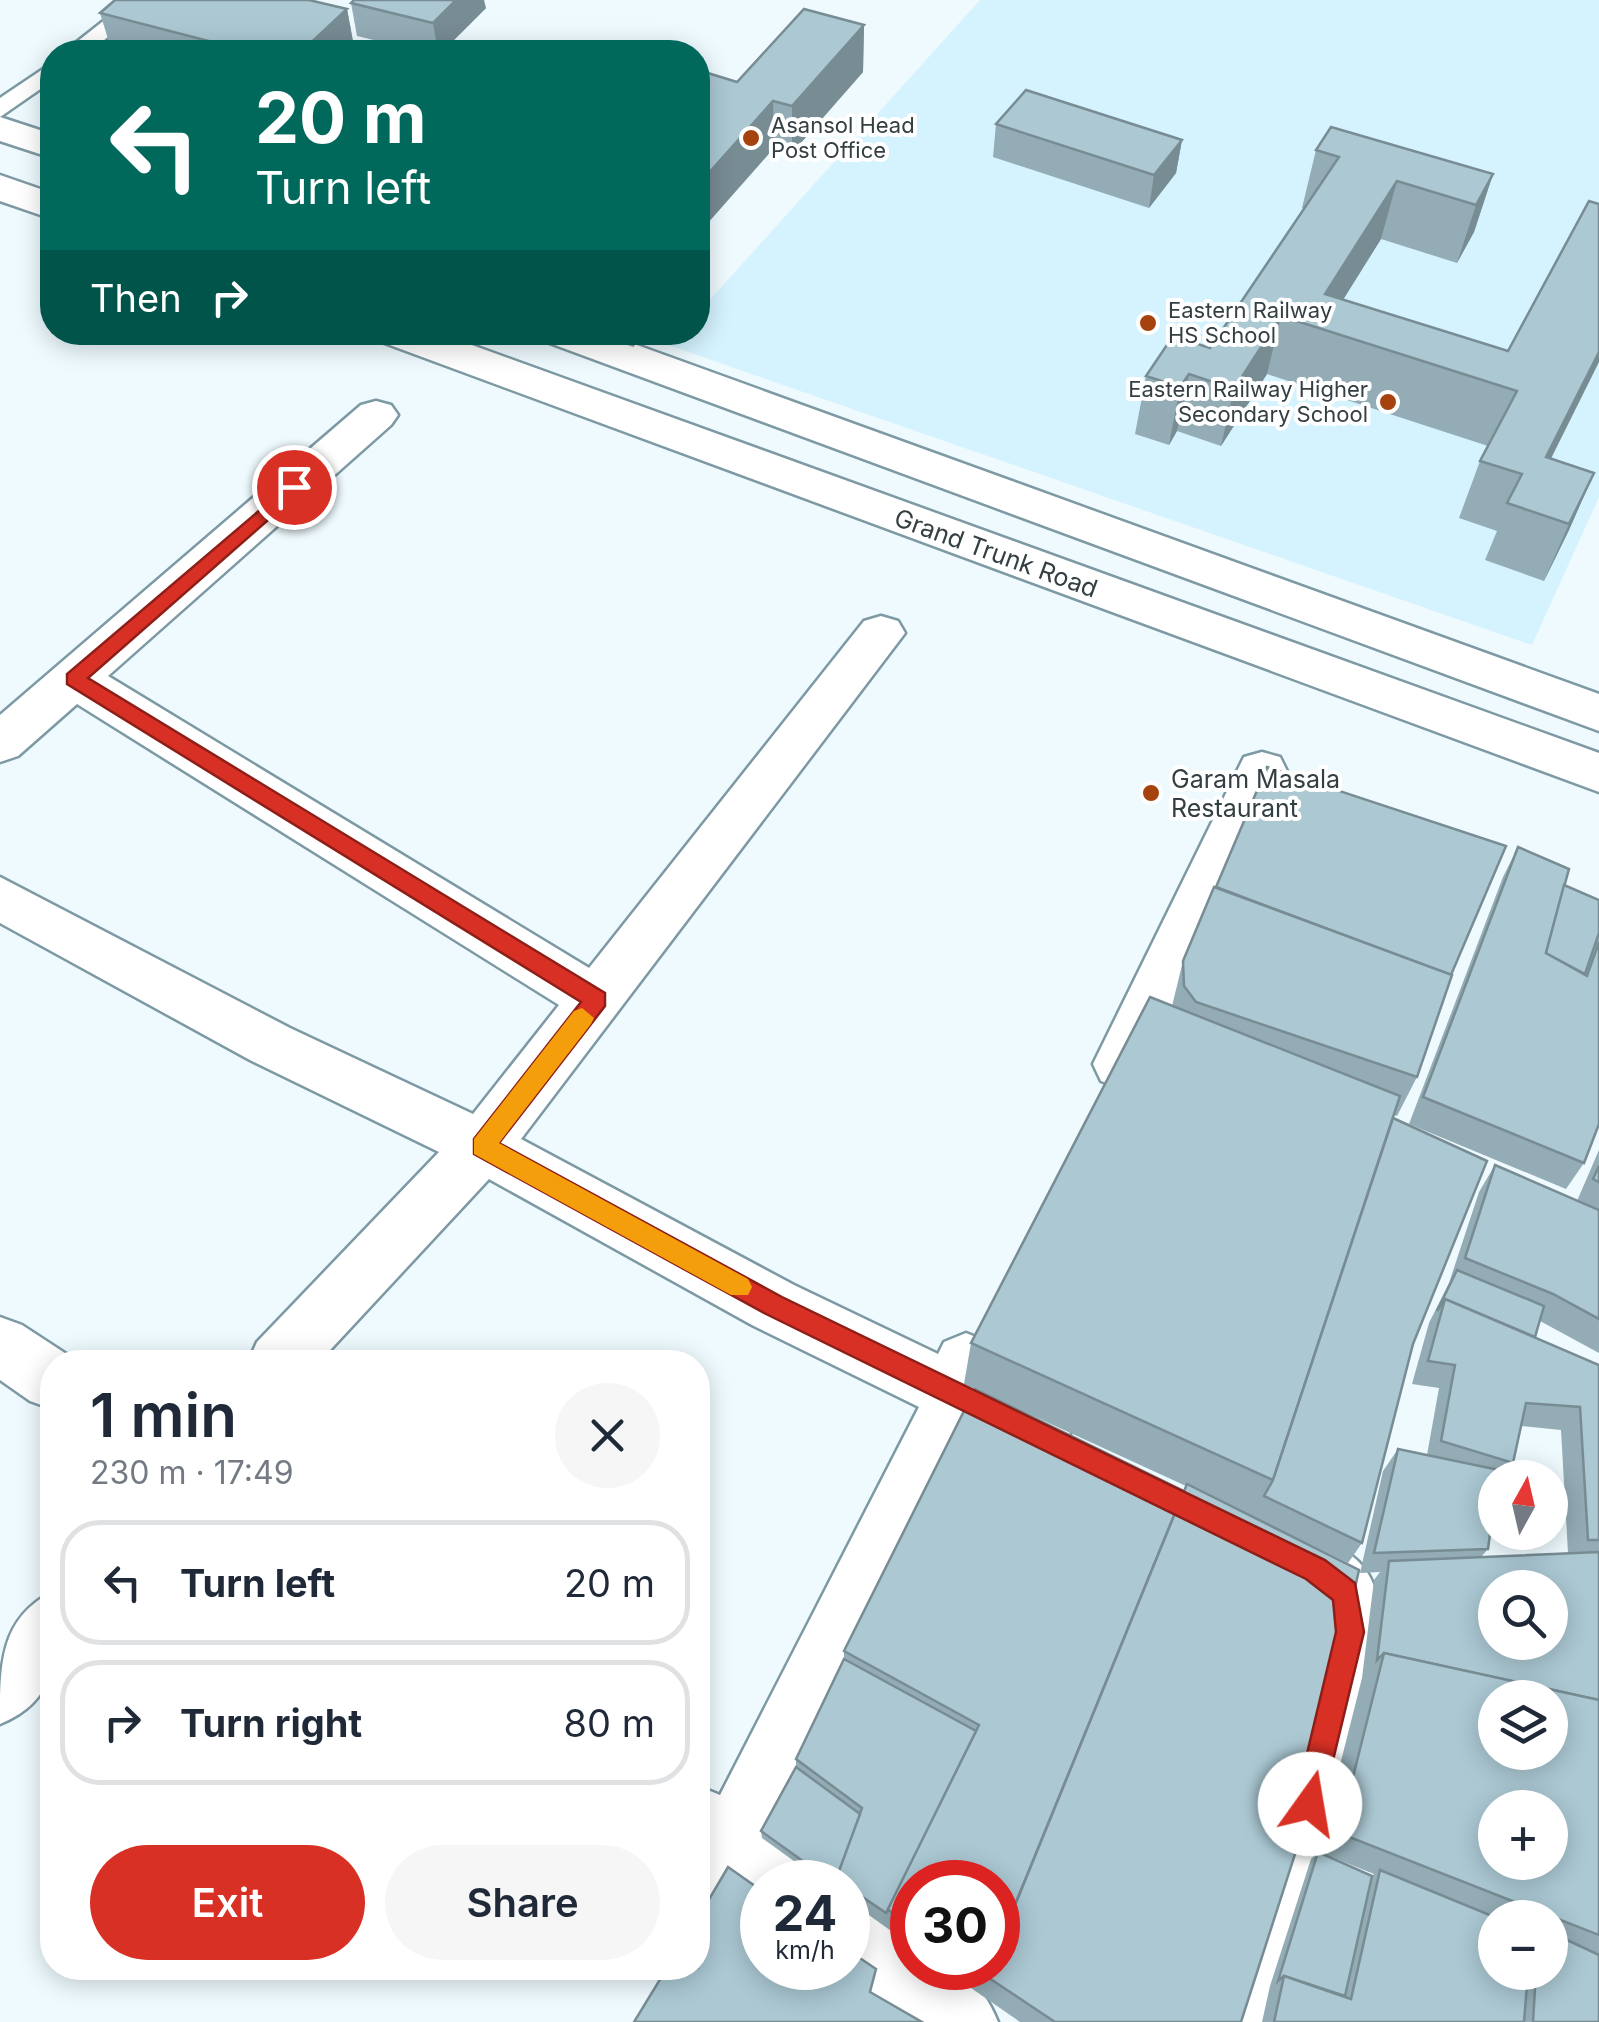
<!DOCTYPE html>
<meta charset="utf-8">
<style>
body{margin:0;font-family:Inter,sans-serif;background:#f6f6f7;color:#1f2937;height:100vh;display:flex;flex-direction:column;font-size:38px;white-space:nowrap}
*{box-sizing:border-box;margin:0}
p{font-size:32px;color:#747a83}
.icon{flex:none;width:55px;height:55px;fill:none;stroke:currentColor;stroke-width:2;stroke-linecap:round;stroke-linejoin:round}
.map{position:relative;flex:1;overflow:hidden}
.side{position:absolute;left:40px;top:1350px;width:670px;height:630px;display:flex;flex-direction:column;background:#fff;border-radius:40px;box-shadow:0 5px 25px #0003}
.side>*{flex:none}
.banner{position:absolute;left:40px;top:40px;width:670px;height:305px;border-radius:40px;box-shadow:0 5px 25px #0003;background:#00695c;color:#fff;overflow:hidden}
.needle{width:65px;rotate:8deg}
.controls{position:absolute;left:1478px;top:1460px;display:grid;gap:20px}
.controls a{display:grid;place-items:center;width:90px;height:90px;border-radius:50%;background:#fff;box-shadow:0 5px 25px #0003;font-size:50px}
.speed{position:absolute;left:740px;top:1860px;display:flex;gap:20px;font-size:50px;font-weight:700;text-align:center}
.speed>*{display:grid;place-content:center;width:130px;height:130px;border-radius:50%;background:#fff;box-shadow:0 5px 25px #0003;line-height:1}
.speed small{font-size:25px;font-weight:400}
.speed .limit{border:15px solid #d22;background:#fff;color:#111}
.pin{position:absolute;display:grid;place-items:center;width:85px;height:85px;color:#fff;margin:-42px;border:5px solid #fff;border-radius:50%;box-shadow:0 2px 10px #0007}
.me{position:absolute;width:110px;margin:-55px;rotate:13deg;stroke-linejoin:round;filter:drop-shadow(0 0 8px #0008)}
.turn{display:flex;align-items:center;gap:35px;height:210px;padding:0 50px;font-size:45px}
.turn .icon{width:130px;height:130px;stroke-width:2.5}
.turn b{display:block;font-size:70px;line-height:85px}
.then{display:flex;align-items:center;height:95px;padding:0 50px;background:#0003;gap:20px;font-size:38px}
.round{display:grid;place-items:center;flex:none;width:105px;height:105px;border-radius:52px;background:#f6f6f7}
.overview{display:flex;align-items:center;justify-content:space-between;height:170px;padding:0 50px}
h1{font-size:60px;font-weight:600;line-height:75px}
.action{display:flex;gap:20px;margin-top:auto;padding:20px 50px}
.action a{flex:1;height:115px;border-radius:60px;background:#d93025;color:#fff;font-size:40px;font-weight:600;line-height:115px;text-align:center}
.action a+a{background:#f6f6f7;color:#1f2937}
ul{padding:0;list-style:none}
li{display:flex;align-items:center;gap:30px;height:125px;margin:0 20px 15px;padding:0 30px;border:5px solid #e0e1e3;border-radius:40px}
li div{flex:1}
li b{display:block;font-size:38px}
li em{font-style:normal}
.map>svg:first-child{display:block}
.built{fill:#d4f3ff}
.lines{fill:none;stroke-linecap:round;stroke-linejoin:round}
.service-casing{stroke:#7d99a3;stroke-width:5}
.minor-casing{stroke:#7d99a3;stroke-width:5}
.primary-casing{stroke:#7d99a3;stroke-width:5}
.service{fill:#fff;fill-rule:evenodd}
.minor{fill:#fff;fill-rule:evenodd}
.primary{fill:#fff;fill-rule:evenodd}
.wall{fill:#93acb5;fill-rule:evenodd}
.shaded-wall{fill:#788c94}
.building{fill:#abc8d3;stroke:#788c94;stroke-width:2.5;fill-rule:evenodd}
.route{fill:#d93025;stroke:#8d1f18;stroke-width:2.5}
.slow{fill:#f59e0b}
.poi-dot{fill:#a6420d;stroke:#fff;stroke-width:4}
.labels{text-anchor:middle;stroke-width:8;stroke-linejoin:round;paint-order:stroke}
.far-poi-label{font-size:22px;fill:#333f43;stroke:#fff;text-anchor:start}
.street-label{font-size:25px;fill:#333f43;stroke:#fff}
.poi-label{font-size:25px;fill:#333f43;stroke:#fff;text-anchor:start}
</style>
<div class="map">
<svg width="1599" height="2022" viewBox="0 0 1599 2022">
<rect width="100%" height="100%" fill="#eefafe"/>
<!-- built -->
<path class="built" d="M980 0H1599V497L1532 645 668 345 680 333 698 332V313Z"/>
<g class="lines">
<!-- service casing -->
<g class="service-casing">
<g id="service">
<path d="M130 0H155L89 52H64Z"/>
<path d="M52 63V81L0 117V98Z"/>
</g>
</g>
<!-- minor casing -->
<g class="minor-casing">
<g id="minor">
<path d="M376 401 391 405 398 415 391 425 108 676 589 968 864 621 881 616 898 621 905 633 521 1139 794 1285 938 1354 944 1342 966 1333 988 1342 997 1362 990 1379 1060 1413 1070 1434 1060 1455 1038 1464 971 1433 775 1834 807 1857 818 1882H762V1910L752 1904 724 1953 698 1963V1786L720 1795 919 1407 752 1325 489 1179 319 1362H248L257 1342 439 1152 250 1060 0 923V877L290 1028 473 1114 559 1005 77 704 18 756 0 762V715L361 405Z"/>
<path d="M1262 752 1280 757 1287 771 1149 1064 1141 1081 1121 1088 1101 1081 1093 1064 1237 771 1244 757Z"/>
<path d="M0 1317 22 1325 74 1359 52 1362V1409L30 1401 0 1380Z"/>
<path d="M1304 1532C1364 1556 1376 1568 1383 1632L1291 2022H1217L1317 1632 1315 1611 1281 1587 1271 1564 1281 1541Z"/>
<path d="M52 1592C56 1650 63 1698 0 1724 0 1664 0 1619 52 1592Z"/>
<path d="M848 1897 874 1907 912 1938V1968C959 1968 980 1978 998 2022H902L833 1968H848Z"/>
</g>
</g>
<!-- primary casing -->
<g class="primary-casing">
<g id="primary">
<path d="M0 117 52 134V158L0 141Z"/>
<path d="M0 175 52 193V219L0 201Z"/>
<path d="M373 332H436L1599 753V792L379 341Z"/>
<path d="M538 332H601L1599 694V731L544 341Z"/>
</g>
</g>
<!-- service -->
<use href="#service" class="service"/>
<!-- minor -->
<use href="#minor" class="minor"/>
<!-- primary -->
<use href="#primary" class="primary"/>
</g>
<!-- wall -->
<g class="wall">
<path d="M351 3 486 8 442 52H423L357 36Z"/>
<path d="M347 9 355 52H112L100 13Z"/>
<path d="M864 25 863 72 792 153 774 148 698 234V70L737 82Z"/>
<path d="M996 124 1182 140 1176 173 1149 208 993 157Z"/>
<path d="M1316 150 1493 174 1474 232 1457 263 1381 239 1343 300 1508 351 1551 459 1594 473 1569 530 1544 581 1485 560 1497 531 1459 518 1480 461 1488 446 1267 374 1221 446 1177 431 1169 445 1135 434 1146 376 1210 348 1304 209 1302 208Z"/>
<path d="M590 332H646L633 347Z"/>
<path d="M1518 847 1564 885 1599 900V1124L1584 1163 1566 1189 1409 1124 1503 877Z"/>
<path d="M1183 961 1451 975 1417 1077 1397 1116 1394 1115 1393 1118 1413 1344 1362 1543 1348 1563 1254 1517 1241 2022H1020L942 1968H998L912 1882V1946L848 1900V1882H823L762 1838 761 1831 796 1767V1759L844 1659V1651L975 1389 964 1384 971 1343 1172 1006ZM979 1391 1186 1486 1184 1491Z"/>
<path d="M1599 1150V1353L1540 1321 1535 1337 1599 1365V2022H1262L1270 1986 1311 1859 1318 1852 1362 1678 1374 1580 1380 1572 1360 1573 1383 1471 1398 1449 1427 1455 1439 1388 1412 1384 1429 1323 1449 1283 1479 1192 1495 1165 1577 1201ZM1521 1426 1561 1430 1568 1553 1481 1557 1488 1549 1495 1478H1501L1513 1463ZM1319 1852 1374 1874 1372 1876ZM1495 1918H1550V1972H1495Z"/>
</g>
<!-- shaded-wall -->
<g class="shaded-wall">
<path d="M456 0H484L486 8 442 52H438L433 23Z"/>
<path d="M347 9 355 52H301Z"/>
<path d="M864 25 863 72 792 153V106Z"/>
<path d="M773 101 774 148 698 234V185Z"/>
<path d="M1182 140 1176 173 1149 208 1154 175Z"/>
<path d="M1493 174 1474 232 1457 263 1476 205Z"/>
<path d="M1397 181 1381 239 1324 330 1325 294Z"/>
<path d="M1281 316 1267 374 1221 446 1234 389Z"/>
<path d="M632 332H646L633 347Z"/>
<path d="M1599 352V362L1523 515 1546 457Z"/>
<path d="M1189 374 1177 431 1169 445 1180 387Z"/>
<path d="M1594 473 1569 530 1544 581 1569 524Z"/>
</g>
<!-- building -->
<g class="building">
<path d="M115 0H309L347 9 301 52H251L100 13Z"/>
<path d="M354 0H456L433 23 351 3Z"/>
<path d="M804 9 864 25 792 106 773 101 698 185V70L737 82Z"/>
<path d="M1026 90 1182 140 1154 175 996 124Z"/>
<path d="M1331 127 1493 174 1476 205 1397 181 1325 294 1508 351 1589 201 1599 204V352L1546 457 1594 473 1569 524 1507 503 1522 474 1480 461 1517 391 1281 316 1234 389 1189 374 1180 387 1146 376 1173 336 1210 348 1339 157 1316 150Z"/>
<path d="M1267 767 1506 846 1451 975 1216 887Z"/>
<path d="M1518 847 1569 869 1546 953 1587 976 1599 942V1124L1584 1163 1423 1097Z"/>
<path d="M1564 885 1599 900V933L1585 974 1546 953Z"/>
<path d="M1214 887 1452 975 1417 1077 1196 1002 1184 986 1183 961Z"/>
<path d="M1150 997 1400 1096 1273 1480 971 1343Z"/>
<path d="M1393 1118 1487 1161 1413 1344 1362 1543 1264 1496 1273 1480Z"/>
<path d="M1495 1165 1599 1210V1319L1553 1294 1465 1258Z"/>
<path d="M1599 1166V1182L1593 1179Z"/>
<path d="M1457 1270 1544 1306 1535 1337 1445 1299 1437 1311Z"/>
<path d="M1445 1299 1599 1365V1540H1588L1580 1407 1526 1403 1513 1463 1441 1441 1455 1365 1428 1361Z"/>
<path d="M975 1389 1184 1491 998 1946V1882H912V1927L887 1909 979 1725 844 1651Z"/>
<path d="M1398 1449 1499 1470 1498 1478H1495V1497L1488 1549 1374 1553Z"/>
<path d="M1187 1484 1359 1570 1296 1851 1241 2022H1055L986 1976 989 1968H998V1947Z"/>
<path d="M1599 1552V1700L1384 1653 1377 1660 1389 1561ZM1495 1588H1550V1642H1495Z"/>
<path d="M1384 1653 1599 1700V1935L1339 1833ZM1495 1698H1550V1752H1495ZM1495 1808H1550V1862H1495Z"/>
<path d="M844 1659 976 1731 886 1913 848 1887V1882H841L835 1878 862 1808 796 1759Z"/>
<path d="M796 1767 860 1814 835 1882H832L761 1831Z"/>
<path d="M1318 1852 1372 1876 1345 1996 1284 1976 1278 1981Z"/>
<path d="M728 1867 762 1891V1968H848V1950L876 1969 870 1992 922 2022H634L667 1968H698V1918Z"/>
<path d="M1380 1870 1497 1918H1495V1972H1528L1524 2022H1274L1284 1976 1351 1999Z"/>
<path d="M1550 1932 1599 1955V2022H1533L1536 1972H1550Z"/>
<path d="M968 1968H989L984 1979Z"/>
</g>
<!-- route -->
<path class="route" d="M294 481 300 483V492L88 678 605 993V1006L499 1143 782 1297 1325 1560 1355 1583 1364 1632 1320 1814 1310 1818 1300 1814 1295 1804 1336 1632 1333 1600 1306 1579 764 1313 474 1154V1139L581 1002 67 684V674Z"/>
<!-- slow -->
<path class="slow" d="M582 1008 594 1018 591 1024 499 1143 748 1279 752 1287 748 1295H731L474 1154V1139L574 1011Z"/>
<!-- markers -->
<g class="poi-dot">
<circle cx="751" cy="138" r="10"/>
<circle cx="1148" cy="323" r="10"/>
<circle cx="1388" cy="402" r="10"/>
<circle cx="1151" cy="793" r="10"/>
</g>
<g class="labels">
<!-- far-poi labels -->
<g class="far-poi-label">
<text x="771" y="133">Asansol Head<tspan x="771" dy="25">Post Office</tspan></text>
<text x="1168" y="318">Eastern Railway<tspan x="1168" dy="25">HS School</tspan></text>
<text x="1368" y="397" text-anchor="end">Eastern Railway Higher<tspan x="1368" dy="25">Secondary School</tspan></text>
</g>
<!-- street labels -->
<g class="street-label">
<text transform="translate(996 553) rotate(20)" y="9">Grand Trunk Road</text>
</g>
<!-- poi labels -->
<g class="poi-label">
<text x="1171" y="788">Garam Masala<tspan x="1171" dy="29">Restaurant</tspan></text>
</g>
</g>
</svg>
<div class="controls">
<a><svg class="needle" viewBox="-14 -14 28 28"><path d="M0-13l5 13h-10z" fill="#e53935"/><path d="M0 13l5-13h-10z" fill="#747a83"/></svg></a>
<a><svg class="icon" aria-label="search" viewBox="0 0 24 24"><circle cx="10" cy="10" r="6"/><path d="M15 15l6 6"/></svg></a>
<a><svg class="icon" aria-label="layers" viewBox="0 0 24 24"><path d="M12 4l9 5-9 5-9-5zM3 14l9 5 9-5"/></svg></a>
<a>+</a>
<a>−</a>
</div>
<div class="speed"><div>24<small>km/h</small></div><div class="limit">30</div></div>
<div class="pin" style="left:294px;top:487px;background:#d93025"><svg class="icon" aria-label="arrive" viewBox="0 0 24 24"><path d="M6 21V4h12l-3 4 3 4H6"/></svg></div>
<svg class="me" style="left:1310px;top:1804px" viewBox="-20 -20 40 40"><circle r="19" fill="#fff"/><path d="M0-13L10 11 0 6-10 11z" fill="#d93025"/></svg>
<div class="banner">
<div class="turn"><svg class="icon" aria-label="left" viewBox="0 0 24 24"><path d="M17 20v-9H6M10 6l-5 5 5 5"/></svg><div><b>20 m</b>Turn left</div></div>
<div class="then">Then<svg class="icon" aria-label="right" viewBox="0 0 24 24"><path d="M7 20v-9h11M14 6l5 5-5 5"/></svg></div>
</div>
<section class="side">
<div class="overview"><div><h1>1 min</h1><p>230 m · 17:49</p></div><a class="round"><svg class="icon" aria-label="close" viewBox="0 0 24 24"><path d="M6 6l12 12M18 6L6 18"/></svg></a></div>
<ul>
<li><svg class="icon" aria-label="left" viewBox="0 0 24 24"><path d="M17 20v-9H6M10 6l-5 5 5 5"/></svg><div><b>Turn left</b></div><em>20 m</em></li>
<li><svg class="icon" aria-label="right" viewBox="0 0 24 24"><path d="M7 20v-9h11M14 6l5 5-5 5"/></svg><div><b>Turn right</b></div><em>80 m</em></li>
</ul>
<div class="action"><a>Exit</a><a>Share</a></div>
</section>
</div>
